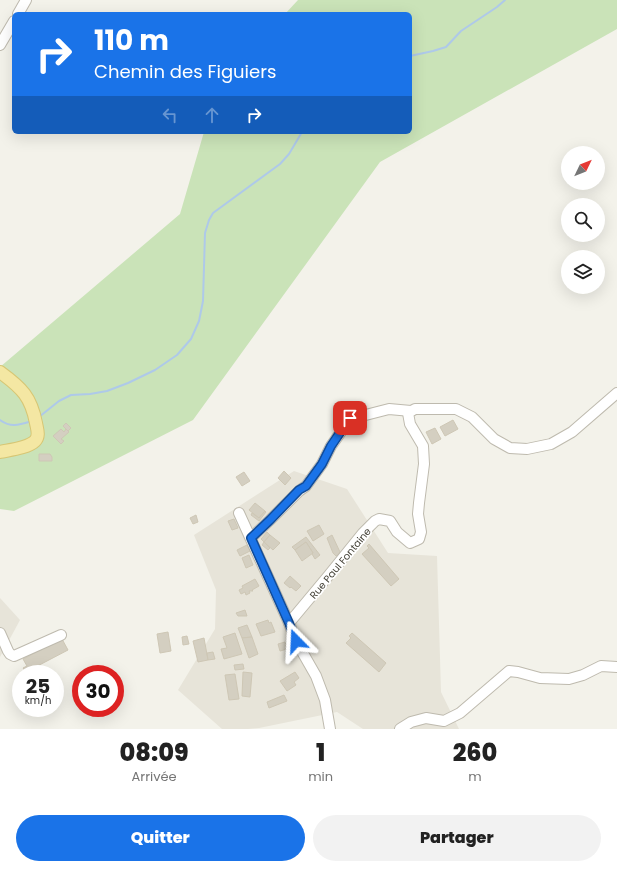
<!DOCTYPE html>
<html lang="fr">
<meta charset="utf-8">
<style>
body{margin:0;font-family:Poppins,sans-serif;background:#f2f2f2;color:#222;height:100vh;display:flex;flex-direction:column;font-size:15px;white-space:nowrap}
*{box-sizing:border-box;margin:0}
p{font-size:13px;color:#767676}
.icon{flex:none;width:22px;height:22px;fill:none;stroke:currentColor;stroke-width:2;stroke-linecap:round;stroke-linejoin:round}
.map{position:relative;height:729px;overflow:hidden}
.panel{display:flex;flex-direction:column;background:#fff;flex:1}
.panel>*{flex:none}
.top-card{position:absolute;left:12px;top:12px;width:400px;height:122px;border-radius:6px;box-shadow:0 4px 16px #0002;background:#1a73e8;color:#fff;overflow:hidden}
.needle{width:26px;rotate:47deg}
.controls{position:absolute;left:561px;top:146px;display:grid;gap:8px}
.controls a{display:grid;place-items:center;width:44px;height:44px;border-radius:50%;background:#fff;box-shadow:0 4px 16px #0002;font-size:20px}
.speed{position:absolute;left:12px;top:665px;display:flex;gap:8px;font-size:20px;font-weight:700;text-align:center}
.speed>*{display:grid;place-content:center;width:52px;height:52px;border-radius:50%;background:#fff;box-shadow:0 4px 16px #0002;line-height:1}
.speed small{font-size:10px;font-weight:400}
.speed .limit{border:6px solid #d22;background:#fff;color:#111}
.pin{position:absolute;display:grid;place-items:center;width:34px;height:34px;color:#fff;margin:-17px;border-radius:8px;box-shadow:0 2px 6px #0006}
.me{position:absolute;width:44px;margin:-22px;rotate:339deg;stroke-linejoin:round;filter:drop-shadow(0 0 3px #0008)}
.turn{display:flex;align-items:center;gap:14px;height:84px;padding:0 16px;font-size:18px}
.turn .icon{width:52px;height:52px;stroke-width:2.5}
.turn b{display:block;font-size:28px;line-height:34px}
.lanes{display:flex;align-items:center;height:38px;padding:0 16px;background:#0003;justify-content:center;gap:20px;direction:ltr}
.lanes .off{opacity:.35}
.eta{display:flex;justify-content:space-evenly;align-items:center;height:68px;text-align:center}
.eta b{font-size:24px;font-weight:800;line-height:28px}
.cta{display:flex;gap:8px;margin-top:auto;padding:8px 16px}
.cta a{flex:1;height:46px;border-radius:24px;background:#1a73e8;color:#fff;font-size:16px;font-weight:800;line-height:46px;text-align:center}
.cta a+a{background:#f2f2f2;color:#222}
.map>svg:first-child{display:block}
.residential{fill:#e7e4d9}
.green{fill:#cae3b8}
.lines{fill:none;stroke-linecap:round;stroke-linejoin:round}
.stream{stroke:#aec9e9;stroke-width:2}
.building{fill:#d4cfc1;stroke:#cec7b5}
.minor-casing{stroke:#bebaae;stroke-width:12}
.major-casing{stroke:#d7c674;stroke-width:14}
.minor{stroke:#fff;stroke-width:10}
.major{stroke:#f4e7a3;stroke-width:12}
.route-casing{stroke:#114b97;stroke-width:10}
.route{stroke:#1a73e8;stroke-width:7}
.labels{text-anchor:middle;stroke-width:3.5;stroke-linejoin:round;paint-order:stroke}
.street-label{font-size:10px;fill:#464339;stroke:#fff}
</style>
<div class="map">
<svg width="617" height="729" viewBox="0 0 617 729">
<rect width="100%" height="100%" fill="#f3f2ea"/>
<!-- residential -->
<g class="residential">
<path d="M294 471 347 489 388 553 437 556 441 692 459 729H363L337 712 259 728 248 729H222L178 690 215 629 216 590 194 535Z"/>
<path d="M0 598 20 620 0 657Z"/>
</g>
<!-- green -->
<path class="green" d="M298 0H617V29L380 162 193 420 14 511 0 509V367L180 214 204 132H410V14H285Z"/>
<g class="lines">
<!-- stream -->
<g class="stream">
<path d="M410 56 433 51 446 47 461 31 497 7 505 0"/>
<path d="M39 417 59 401 71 395 90 394 107 391 128 383 155 370 177 355 191 339 199 321 203 301 205 233 209 220 213 213 280 164 289 154 302 132"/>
<path d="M0 420C11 428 19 425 32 421"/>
</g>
</g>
<!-- building -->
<g class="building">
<path d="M453 420 458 429 445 436 440 427Z"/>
<path d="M66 423 71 428 68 431 63 426Z"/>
<path d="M435 428 441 439 432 444 426 432Z"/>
<path d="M61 429 64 432 66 429 69 432 61 439 64 441 61 444 53 436Z"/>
<path d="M39 454H50L52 457V461H39Z"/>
<path d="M284 471 291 478 285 485 278 478Z"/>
<path d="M244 472 250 481 242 486 236 477Z"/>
<path d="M255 503 265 511 259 518 249 510Z"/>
<path d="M265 511 266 512 259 521 251 515 252 513 259 518Z"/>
<path d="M196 515 198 522 193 524 190 518Z"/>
<path d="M234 519 238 528 232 530 228 521Z"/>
<path d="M319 525 324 534 313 541 307 531Z"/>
<path d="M267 532 270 535 264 542 261 539Z"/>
<path d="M270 535 280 543 273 550 264 542Z"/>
<path d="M332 535 340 552 338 555 336 556 333 553 327 538Z"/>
<path d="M306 537 320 555 315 559 312 554 313 553 306 542 295 550 292 547Z"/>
<path d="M264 542 270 548 268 550 262 545Z"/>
<path d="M306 542 313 553 302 561 295 550Z"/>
<path d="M369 544 399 579 391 586 362 554 369 548 367 546Z"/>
<path d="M247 545 250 551 240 556 237 550Z"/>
<path d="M249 555 253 565 246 568 242 558Z"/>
<path d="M290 576 301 586 296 591 291 587 290 588 284 583Z"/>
<path d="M255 579 259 586 252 590 253 591H249L250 593 246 595 245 592 241 594 239 590 243 588 242 586Z"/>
<path d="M245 610 247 616H238L236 613Z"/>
<path d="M268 620 269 623 271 622 275 632 261 636 256 624Z"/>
<path d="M247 625 252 637 242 638 238 628Z"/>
<path d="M168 632 171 651 160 653 157 634Z"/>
<path d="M235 633 242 654 224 659 221 649 227 648 223 637Z"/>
<path d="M352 633 386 663 379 672 346 643 351 638 349 636Z"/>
<path d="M187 636 189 644 183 645 182 637Z"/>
<path d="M252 637 258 654 249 658 242 638Z"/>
<path d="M204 638 208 660 198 662 193 641Z"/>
<path d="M62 639 68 650 26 672 23 668 27 666 23 659Z"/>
<path d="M285 642 287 649 280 651 278 644Z"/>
<path d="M213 652 215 659 208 660 207 653Z"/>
<path d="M243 664 244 669 235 670 234 665Z"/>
<path d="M243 672 252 673 250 697 242 696Z"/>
<path d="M295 672 299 678 294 682 296 685 287 691 280 681Z"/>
<path d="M235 674 239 699 229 700 225 675Z"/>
<path d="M284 695 287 701 269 708 267 702Z"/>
</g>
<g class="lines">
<!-- minor casing -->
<g class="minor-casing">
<g id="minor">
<path d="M18 14 26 0"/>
<path d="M0 45 14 21"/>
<path d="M239 513 289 623"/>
<path d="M251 538 270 520 299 491 306 486 322 464 331 446 350 419 389 409 411 411"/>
<path d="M0 633 8 651 10 654 14 656 61 635"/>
<path d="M330 729 325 700 316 676 296 641 289 623 329 575 363 533 375 521 379 519 390 521 397 532 410 543 419 539 421 532 418 514 419 503 424 464 423 446 410 424 408 413 415 409H456L472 417 494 439 510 448 527 449 551 444 572 432 617 393"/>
<path d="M400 729 403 727 411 722 426 718 444 721 460 713 509 671 518 672 540 678 569 679 583 675 601 666 617 667"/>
</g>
</g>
<!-- major casing -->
<g class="major-casing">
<path id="major" d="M0 372C22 388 31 397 36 423 37 429 40 436 35 441 28 448 9 450 0 452"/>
</g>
<!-- minor -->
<use href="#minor" class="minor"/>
<!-- major -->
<use href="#major" class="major"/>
</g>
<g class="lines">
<!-- route casing -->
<g class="route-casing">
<path id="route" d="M296 641 289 623 251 538 270 520 299 490 306 486 322 464 331 446 350 418"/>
</g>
<!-- route -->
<use href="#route" class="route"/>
</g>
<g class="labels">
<!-- street labels -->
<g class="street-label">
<text transform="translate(340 563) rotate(-50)" y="4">Rue Paul Fontaine</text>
</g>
</g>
</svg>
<div class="controls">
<a><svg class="needle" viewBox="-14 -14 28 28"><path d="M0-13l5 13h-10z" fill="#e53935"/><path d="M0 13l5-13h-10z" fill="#767676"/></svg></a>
<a><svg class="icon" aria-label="search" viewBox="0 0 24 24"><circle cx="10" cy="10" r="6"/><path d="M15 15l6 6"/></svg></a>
<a><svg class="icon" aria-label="layers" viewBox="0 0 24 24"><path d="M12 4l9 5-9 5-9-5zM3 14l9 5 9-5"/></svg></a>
</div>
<div class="speed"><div>25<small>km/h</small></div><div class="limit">30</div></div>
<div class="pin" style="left:350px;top:418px;background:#d93025"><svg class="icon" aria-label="arrive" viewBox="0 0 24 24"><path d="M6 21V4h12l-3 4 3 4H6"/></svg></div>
<svg class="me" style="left:296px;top:641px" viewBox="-20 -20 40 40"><path d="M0-17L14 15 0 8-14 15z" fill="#1a73e8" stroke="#fff" stroke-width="4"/></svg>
<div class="top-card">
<div class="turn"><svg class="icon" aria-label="right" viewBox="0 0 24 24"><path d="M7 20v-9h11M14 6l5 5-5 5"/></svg><div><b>110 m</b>Chemin des Figuiers</div></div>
<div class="lanes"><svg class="icon off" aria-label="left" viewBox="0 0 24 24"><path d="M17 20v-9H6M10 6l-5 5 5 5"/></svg><svg class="icon off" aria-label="ahead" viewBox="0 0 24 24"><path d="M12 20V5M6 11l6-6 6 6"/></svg><svg class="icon" aria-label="right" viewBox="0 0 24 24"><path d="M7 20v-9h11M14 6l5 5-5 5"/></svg></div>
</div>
</div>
<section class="panel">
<div class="eta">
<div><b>08:09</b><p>Arrivée</p></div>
<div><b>1</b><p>min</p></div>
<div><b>260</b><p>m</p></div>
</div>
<div class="cta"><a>Quitter</a><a>Partager</a></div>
</section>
